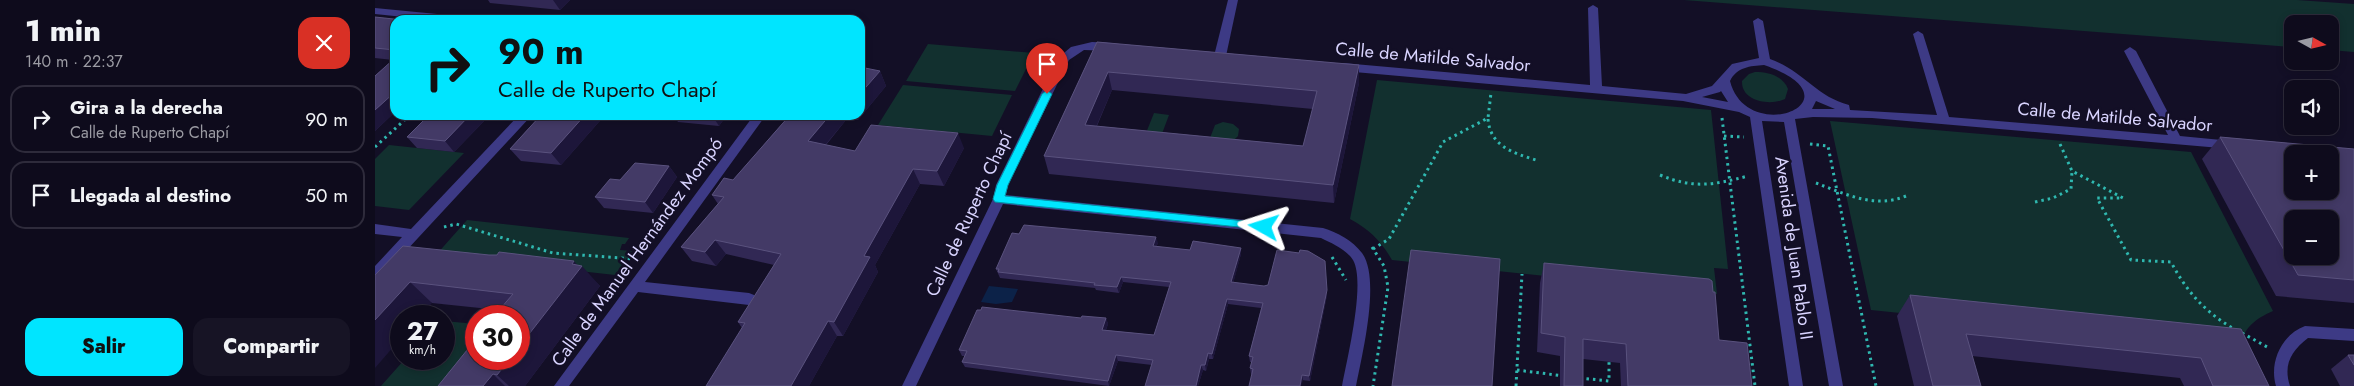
<!DOCTYPE html>
<html lang="es">
<meta charset="utf-8">
<style>
body{margin:0;font-family:Jost,sans-serif;background:#171425;color:#f1f3f6;height:100vh;display:flex;flex-direction:column;font-size:19px;white-space:nowrap}
*{box-sizing:border-box;margin:0}
p{font-size:16px;color:#9b9ba3}
.icon{flex:none;width:28px;height:28px;fill:none;stroke:currentColor;stroke-width:2;stroke-linecap:round;stroke-linejoin:round}
.map{position:relative;flex:1;overflow:hidden}
.side{display:flex;flex-direction:column;background:#0e0b1c;width:375px}
.side>*{flex:none}
.top-card{position:absolute;left:15px;top:15px;width:475px;height:105px;border-radius:15px;box-shadow:0 2px 8px #0003,0 0 0 1px #2e2b3b;background:#00e5ff;color:#111;overflow:hidden}
.needle{width:32px;rotate:98deg}
.controls{position:absolute;left:1909px;top:15px;display:grid;gap:10px}
.controls a{display:grid;place-items:center;width:55px;height:55px;border-radius:10px;background:#0e0b1c;box-shadow:0 2px 8px #0003,0 0 0 1px #2e2b3b;font-size:25px}
.speed{position:absolute;left:15px;top:305px;display:flex;gap:10px;font-size:25px;font-weight:700;text-align:center}
.speed>*{display:grid;place-content:center;width:65px;height:65px;border-radius:50%;background:#0e0b1c;box-shadow:0 2px 8px #0003,0 0 0 1px #2e2b3b;line-height:1}
.speed small{font-size:12px;font-weight:400}
.speed .limit{border:8px solid #d22;background:#fff;color:#111}
.pin{position:absolute;display:grid;place-items:center;width:42px;height:42px;color:#fff;margin:-51px -21px;border-radius:50% 50% 50% 0;rotate:-45deg;box-shadow:0 0 5px #0007}
.pin .icon{rotate:45deg}
.me{position:absolute;width:55px;margin:-28px;rotate:276deg;stroke-linejoin:round;filter:drop-shadow(0 0 4px #0008)}
.turn{display:flex;align-items:center;gap:18px;height:105px;padding:0 25px;font-size:22px}
.turn .icon{width:65px;height:65px;stroke-width:2.5}
.turn b{display:block;font-size:35px;line-height:42px}
.round{display:grid;place-items:center;flex:none;width:52px;height:52px;border-radius:15px;background:#171425}
.overview{display:flex;align-items:center;justify-content:space-between;height:85px;padding:0 25px}
h1{font-size:30px;font-weight:800;line-height:38px}
.primary-button{display:flex;gap:10px;margin-top:auto;padding:10px 25px}
.primary-button a{flex:1;height:58px;border-radius:15px;background:#00e5ff;color:#111;font-size:20px;font-weight:800;line-height:58px;text-align:center}
.primary-button a+a{background:#171425;color:#f1f3f6}
ul{padding:0;list-style:none}
li{display:flex;align-items:center;gap:15px;height:68px;margin:0 10px 8px;padding:0 15px;border:2px solid #2e2b3b;border-radius:15px}
li div{flex:1}
li b{display:block;font-size:19px}
li em{font-style:normal}
main{display:flex;flex:1;min-height:0}
.map>svg:first-child{display:block}
.green{fill:#12302f}
.water{fill:#0c2248}
.lines{fill:none;stroke-linecap:round;stroke-linejoin:round}
.path{stroke:#2fb8b0;stroke-width:3;stroke-dasharray:2.5 4;stroke-linecap:butt}
.minor{fill:#3d3a85;fill-rule:evenodd}
.wall{fill:#312854;fill-rule:evenodd}
.shaded-wall{fill:#1d163a}
.building{fill:#433a66;stroke:#5a527e;fill-rule:evenodd}
.route{fill:#00e5ff;stroke:#0095a6}
.labels{text-anchor:middle;stroke-width:5;stroke-linejoin:round;paint-order:stroke}
.street-label{font-size:18px;fill:#d9d4ff;stroke:#130f26}
</style>
<main>
<section class="side">
<div class="overview"><div><h1>1 min</h1><p>140 m · 22:37</p></div><a class="round" style="background:#d93025;color:#fff"><svg class="icon" aria-label="close" viewBox="0 0 24 24"><path d="M6 6l12 12M18 6L6 18"/></svg></a></div>
<ul>
<li><svg class="icon" aria-label="right" viewBox="0 0 24 24"><path d="M7 20v-9h11M14 6l5 5-5 5"/></svg><div><b>Gira a la derecha</b><p>Calle de Ruperto Chapí</p></div><em>90 m</em></li>
<li><svg class="icon" aria-label="arrive" viewBox="0 0 24 24"><path d="M6 21V4h12l-3 4 3 4H6"/></svg><div><b>Llegada al destino</b></div><em>50 m</em></li>
</ul>
<div class="primary-button"><a>Salir</a><a>Compartir</a></div>
</section>
<div class="map">
<svg width="1979" height="386" viewBox="0 0 1979 386">
<rect width="100%" height="100%" fill="#130f26"/>
<!-- green -->
<g class="green">
<path d="M1309 0H1922L1979 4V52L1955 50V24H1918L1917 47Z"/>
<path d="M553 44 659 53 640 91 531 81Z"/>
<path d="M1380 72C1394 72 1408 76 1413 89L1410 99C1396 106 1366 102 1367 81L1374 74Z"/>
<path d="M1002 80 1336 110 1353 269 1339 268 1342 294 1017 260C1006 241 995 230 975 219Z"/>
<path d="M528 85 637 95 617 136 503 125Z"/>
<path d="M779 113 794 115 785 139 769 138Z"/>
<path d="M1455 121 1816 152 1898 311C1880 319 1868 328 1865 348L1496 310Z"/>
<path d="M848 122 858 124 864 129 863 136 857 142 835 138 840 125Z"/>
<path d="M14 145 89 153 34 210 0 206V159Z"/>
<path d="M92 220 254 238 250 244H247L245 250 257 251 240 275 61 255Z"/>
<path d="M69 321 101 324V359L86 386H6L30 359H69Z"/>
</g>
<!-- water -->
<path class="water" d="M614 286 643 289 637 302 621 304 606 302Z"/>
<g class="lines">
<!-- path -->
<g class="path">
<path d="M1347 118 1380 386"/>
<path d="M1113 119C1115 146 1138 153 1161 160"/>
<path d="M1349 136 1369 137"/>
<path d="M1435 144 1453 146 1501 386"/>
<path d="M1685 144 1697 171 1748 198H1722L1756 260 1796 262C1812 292 1830 312 1859 329"/>
<path d="M0 147 35 115"/>
<path d="M1285 175C1319 189 1338 185 1373 176"/>
<path d="M1441 183C1470 194 1500 209 1531 196"/>
<path d="M1660 202 1678 198 1696 189 1697 171"/>
<path d="M69 227 81 224 178 253 260 259"/>
<path d="M997 247 1009 266 1013 287 998 386"/>
<path d="M998 249 1014 239 1068 142 1113 118 1116 93"/>
<path d="M957 257 971 280"/>
<path d="M1867 333 1894 348"/>
<path d="M1142 370 1189 376"/>
<path d="M1205 378 1234 381V359"/>
<path d="M1141 386 1147 274"/>
</g>
<!-- minor -->
<g class="minor">
<path d="M853 0H863L851 56 845 60 839 56Z"/>
<path d="M1218 5 1223 8 1227 86 1311 94 1337 86 1357 64 1384 58 1378 21 1383 18 1388 21 1395 59C1429 71 1440 96 1474 105L1475 110 1562 115 1538 34 1543 31 1548 34 1574 117 1793 135 1749 51 1755 47 1761 51 1805 136 1857 141 1863 145 1857 149 1497 118 1438 117 1420 119 1468 386H1454L1409 122 1387 121 1428 386H1414L1375 117 1364 112 1308 101 968 71 962 67 968 63 1215 85 1213 8ZM1389 65C1490 100 1372 148 1355 81 1362 67 1375 66 1389 65ZM1346 91 1353 102 1327 97 1345 92ZM1441 101 1460 109H1437Z"/>
<path d="M0 8 93 17 98 20H58L0 14Z"/>
<path d="M717 42 737 43 742 47 737 51 709 50 694 60 633 185 631 195 948 228C962 232 978 241 987 253 1006 279 987 355 981 386H967C972 359 991 283 978 260 971 249 956 243 946 238L628 204 541 386H527L618 199 621 185 683 58 696 47Z"/>
<path d="M144 115H157L5 279 0 280V266L27 237 0 234V224L36 229Z"/>
<path d="M379 115H391L270 282 374 293 379 295 381 299 379 303 374 305 263 292 194 386H179Z"/>
<path d="M1930 326 1979 329V341L1933 338C1916 351 1908 365 1915 386H1901C1894 363 1906 335 1930 326Z"/>
</g>
</g>
<!-- wall -->
<g class="wall">
<path d="M113 0H195L185 10 115 3Z"/>
<path d="M0 17 20 20V112L0 131V76L18 60 0 58Z"/>
<path d="M722 42 984 65V83L959 203 674 174 669 156ZM737 90 938 109 928 146 722 126Z"/>
<path d="M505 71 511 86 483 120 470 118 471 120 451 145 480 151 589 148 569 186 545 184 500 265 503 272 468 336H462L434 386H331L367 328 363 322 399 265 351 254 341 266 317 261 306 247 343 204 337 195 358 180 415 115H485Z"/>
<path d="M54 115H115L79 152 42 148 32 137Z"/>
<path d="M166 115H230L186 165 146 161 135 149Z"/>
<path d="M298 115H352L344 126 303 122Z"/>
<path d="M1845 137 1979 149V303L1901 296 1827 159Z"/>
<path d="M294 166 302 177 278 213 229 208 220 197 245 180Z"/>
<path d="M783 243 781 247 815 250 866 254 858 283 952 295 935 381 876 374 875 368 877 362H875L874 356 886 308 853 304 838 359H834L831 371 828 370 823 386H770L777 365 743 361 734 386 590 367 587 362 590 356H587L584 350 706 318H731L733 324 731 330 779 335 794 287 748 282 744 293 721 290 720 288 625 278 621 269Z"/>
<path d="M1169 263 1344 340 1377 386H1246L1245 363 1208 359V386H1185V356L1162 352 1165 283Z"/>
<path d="M203 265 225 286 150 386H63L124 310 57 303 0 275Z"/>
<path d="M1535 295 1866 329 1894 386H1809L1805 378 1597 356 1606 386H1539L1522 316Z"/>
<path d="M1973 355H1979V386H1965L1956 369Z"/>
</g>
<!-- shaded-wall -->
<g class="shaded-wall">
<path d="M178 0H195L185 10Z"/>
<path d="M984 65V83L959 203 958 185Z"/>
<path d="M505 71 511 86 483 120 481 115H485V94Z"/>
<path d="M733 72 737 90 714 143 710 125Z"/>
<path d="M20 92V112L0 131V110Z"/>
<path d="M95 115H115L79 152 70 141Z"/>
<path d="M210 115H230L186 165 176 153Z"/>
<path d="M337 115H352L344 126Z"/>
<path d="M455 115H469L471 120 441 156 433 141Z"/>
<path d="M583 133 589 148 569 186 562 171Z"/>
<path d="M294 166 302 177 278 213 270 202Z"/>
<path d="M538 169 545 184 500 265 503 272 468 336 459 322 489 256Z"/>
<path d="M781 237 783 243 779 252 778 246Z"/>
<path d="M340 240 351 254 341 266 330 252Z"/>
<path d="M866 248V254L857 288 856 282Z"/>
<path d="M199 261 205 268 207 266 225 286 150 386H134L122 375 135 359H144V347Z"/>
<path d="M746 277 748 282 744 293 742 287Z"/>
<path d="M35 282 57 303 45 316H26V338L0 368V320Z"/>
<path d="M952 290V295L935 381 934 376Z"/>
<path d="M852 299 853 304 838 359 837 354Z"/>
<path d="M731 318 733 324 729 335 727 330Z"/>
<path d="M453 321 462 336 434 386H416Z"/>
<path d="M833 353 834 359 831 371 830 365Z"/>
<path d="M741 355 743 361 734 386 733 381Z"/>
<path d="M826 365 828 370 823 386H821Z"/>
<path d="M118 374 130 386H108Z"/>
<path d="M927 375 928 380 926 386H925Z"/>
</g>
<!-- building -->
<g class="building">
<path d="M0 17 28 20H20V50L0 48Z"/>
<path d="M722 42 984 65 958 185 669 156ZM733 72 942 91 928 146 710 125Z"/>
<path d="M20 58V92L0 110V76Z"/>
<path d="M485 67 505 71 485 94Z"/>
<path d="M54 115H95L70 141 32 137Z"/>
<path d="M166 115H210L176 153 135 149Z"/>
<path d="M415 115H455L433 141 480 151 496 125 583 133 562 171 538 169 489 256 495 257 459 322 453 321 416 386H331L370 323 363 322 406 254 340 240 330 252 306 247 349 197 337 195 349 178 358 180Z"/>
<path d="M1845 137 1979 149V280L1923 275ZM1918 154H1955V191H1918ZM1918 219H1955V256H1918Z"/>
<path d="M260 163 294 166 270 202 220 197 235 179 245 180Z"/>
<path d="M649 225 781 237 778 246 815 250 818 241 866 248 856 282 889 286 893 285 902 250 924 253 925 250 933 251 950 261 952 290 934 376 927 375 925 386H874L878 369 875 368 878 357 874 356 888 303 852 299 837 354 833 353 830 365H826L821 386H770L778 360 741 355 733 381 587 362 592 351 584 350 602 310H606L607 307 706 318 707 316 731 318 727 330 779 335 796 282 746 277 742 287 719 285 720 283 623 272 624 269H621L637 233 644 234Z"/>
<path d="M28 246 114 255H122L124 252 199 261 197 264 207 266 144 347V316H119L138 294 35 282 0 320V275Z"/>
<path d="M1036 250 1125 259 1117 386H1017Z"/>
<path d="M1169 263 1334 279 1337 281 1338 292H1340L1344 340 1372 343 1377 386H1253L1251 344 1208 339V386H1189L1190 337 1166 333Z"/>
<path d="M1535 295 1866 329 1894 386H1838L1826 358 1591 334 1606 386H1558Z"/>
<path d="M101 339V359H135L122 375 118 374 108 386H63Z"/>
<path d="M1973 355H1979V365Z"/>
</g>
<!-- route -->
<path class="route" d="M672 90 677 94 633 185 630 196 889 223 895 227 893 230 620 202 618 199 622 185 667 94Z"/>
<g class="labels">
<!-- street labels -->
<g class="street-label">
<text transform="translate(1058 57) rotate(5)" y="6">Calle de Matilde Salvador</text>
<text transform="translate(1740 117) rotate(5)" y="6">Calle de Matilde Salvador</text>
<text transform="translate(594 214) rotate(-65)" y="6">Calle de Ruperto Chapí</text>
<text transform="translate(1419 248) rotate(82)" y="6">Avenida de Juan Pablo II</text>
<text transform="translate(262 252) rotate(-54)" y="6">Calle de Manuel Hernández Mompó</text>
</g>
</g>
</svg>
<div class="controls">
<a><svg class="needle" viewBox="-14 -14 28 28"><path d="M0-13l5 13h-10z" fill="#e53935"/><path d="M0 13l5-13h-10z" fill="#9b9ba3"/></svg></a>
<a><svg class="icon" aria-label="sound" viewBox="0 0 24 24"><path d="M4 9h4l5-4v14l-5-4H4zM17 9q2 3 0 6"/></svg></a>
<a>+</a>
<a>−</a>
</div>
<div class="speed"><div>27<small>km/h</small></div><div class="limit">30</div></div>
<div class="pin" style="left:672px;top:94px;background:#d93025"><svg class="icon" aria-label="arrive" viewBox="0 0 24 24"><path d="M6 21V4h12l-3 4 3 4H6"/></svg></div>
<svg class="me" style="left:889px;top:227px" viewBox="-20 -20 40 40"><path d="M0-17L14 15 0 8-14 15z" fill="#00e5ff" stroke="#fff" stroke-width="4"/></svg>
<div class="top-card">
<div class="turn"><svg class="icon" aria-label="right" viewBox="0 0 24 24"><path d="M7 20v-9h11M14 6l5 5-5 5"/></svg><div><b>90 m</b>Calle de Ruperto Chapí</div></div>
</div>
</div>
</main>
